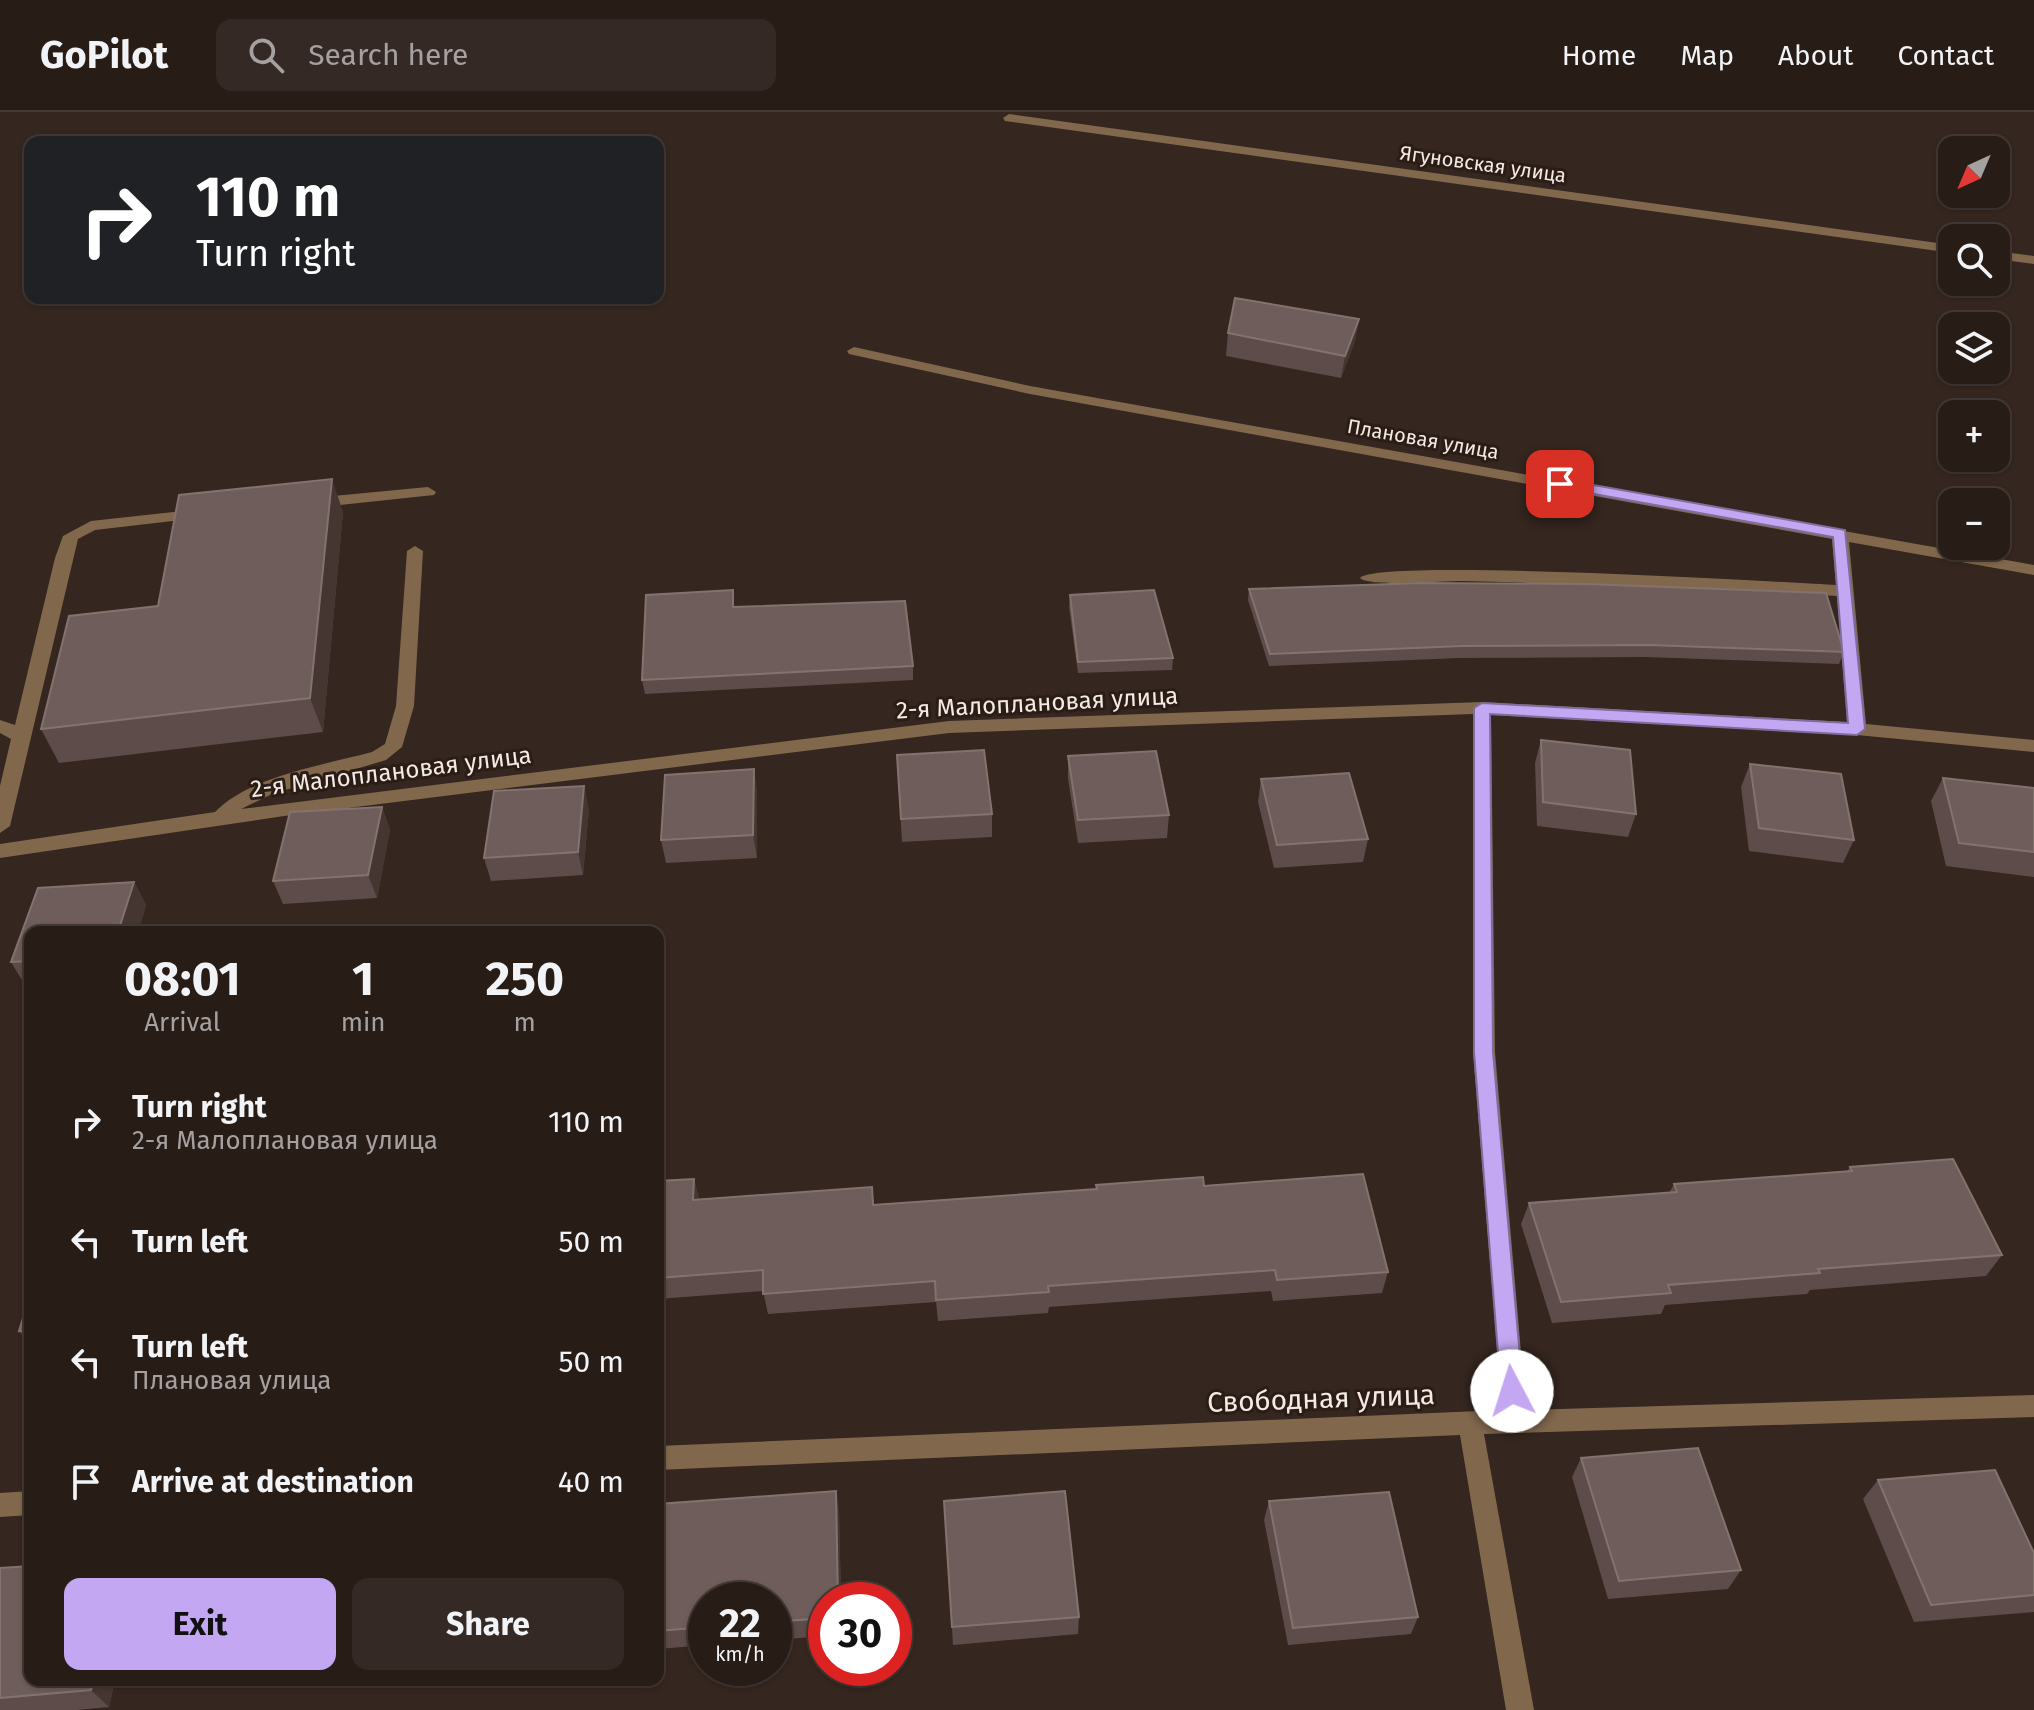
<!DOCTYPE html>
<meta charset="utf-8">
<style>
body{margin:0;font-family:"Fira Sans",sans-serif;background:#342924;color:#f1f3f6;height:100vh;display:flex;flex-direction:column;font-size:30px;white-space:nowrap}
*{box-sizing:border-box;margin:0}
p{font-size:26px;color:#a5a1a1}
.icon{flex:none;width:44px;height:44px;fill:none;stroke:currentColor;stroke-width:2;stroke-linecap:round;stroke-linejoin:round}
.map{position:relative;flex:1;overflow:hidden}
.panel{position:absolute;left:24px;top:814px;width:640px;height:760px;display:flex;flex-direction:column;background:#281c17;border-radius:16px;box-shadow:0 2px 6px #0004,0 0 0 2px #443a36}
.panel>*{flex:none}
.banner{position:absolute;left:24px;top:24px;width:640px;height:168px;border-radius:16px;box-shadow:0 2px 6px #0004,0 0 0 2px #443a36;background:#202124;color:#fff;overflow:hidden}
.needle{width:52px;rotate:224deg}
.controls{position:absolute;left:1938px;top:24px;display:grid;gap:16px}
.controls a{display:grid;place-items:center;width:72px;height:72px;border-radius:16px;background:#281c17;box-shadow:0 2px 6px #0004,0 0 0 2px #443a36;font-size:40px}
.speed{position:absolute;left:688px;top:1470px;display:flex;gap:16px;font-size:40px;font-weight:700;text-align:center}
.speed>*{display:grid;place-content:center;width:104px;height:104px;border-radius:50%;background:#281c17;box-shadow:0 2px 6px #0004,0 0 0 2px #443a36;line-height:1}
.speed small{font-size:20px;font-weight:400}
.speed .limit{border:12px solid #d22;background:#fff;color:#111}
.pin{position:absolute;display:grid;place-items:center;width:68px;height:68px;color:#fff;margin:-34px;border-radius:16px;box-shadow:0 4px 12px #0006}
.me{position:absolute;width:88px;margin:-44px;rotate:355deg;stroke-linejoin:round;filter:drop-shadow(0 0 6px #0008)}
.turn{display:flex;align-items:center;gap:28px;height:168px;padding:0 40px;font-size:36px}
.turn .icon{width:104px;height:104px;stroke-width:2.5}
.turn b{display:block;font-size:56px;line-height:68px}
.eta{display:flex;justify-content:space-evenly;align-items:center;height:136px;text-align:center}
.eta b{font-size:48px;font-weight:700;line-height:56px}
.action{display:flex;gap:16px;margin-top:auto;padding:16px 40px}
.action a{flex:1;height:92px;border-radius:16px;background:#c3a7f2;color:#111;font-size:32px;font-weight:700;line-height:92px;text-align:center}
.action a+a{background:#342924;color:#f1f3f6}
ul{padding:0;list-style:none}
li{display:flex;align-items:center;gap:24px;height:120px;padding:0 40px}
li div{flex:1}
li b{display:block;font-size:30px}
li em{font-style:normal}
header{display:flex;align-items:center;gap:48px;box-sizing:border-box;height:112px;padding:0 40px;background:#281c17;border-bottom:2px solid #443a36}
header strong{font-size:38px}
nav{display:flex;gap:44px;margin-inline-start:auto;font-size:28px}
.search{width:560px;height:72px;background:#342924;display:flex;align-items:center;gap:20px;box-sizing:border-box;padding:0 28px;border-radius:16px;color:#a5a1a1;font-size:30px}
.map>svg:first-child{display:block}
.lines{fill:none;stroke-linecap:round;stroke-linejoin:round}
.minor{fill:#81684d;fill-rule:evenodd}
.wall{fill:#5d4c49}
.shaded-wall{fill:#463631}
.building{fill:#6e5d5a;stroke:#83736f;stroke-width:2}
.route{fill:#c3a7f2;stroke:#7f6d9d;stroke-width:2}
.labels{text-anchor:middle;stroke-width:6;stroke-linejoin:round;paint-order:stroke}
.far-street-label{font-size:20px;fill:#f4eae5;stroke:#2b1d16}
.street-label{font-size:24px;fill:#f4eae5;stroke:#2b1d16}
.near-street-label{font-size:28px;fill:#f4eae5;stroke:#2b1d16}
</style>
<header>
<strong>GoPilot</strong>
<div class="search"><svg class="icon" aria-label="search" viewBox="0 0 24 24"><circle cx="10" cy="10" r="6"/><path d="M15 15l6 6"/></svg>Search here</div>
<nav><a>Home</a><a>Map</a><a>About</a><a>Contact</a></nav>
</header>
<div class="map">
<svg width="2034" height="1598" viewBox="0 0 2034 1598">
<rect width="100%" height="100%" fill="#35261f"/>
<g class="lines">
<!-- minor -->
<g class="minor">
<path d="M1009 2 1952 133V141L1005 9 1003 6Z"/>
<path d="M1996 139 2034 144V152L1996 147Z"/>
<path d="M854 235 1030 274 2034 453V463L1849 430 1866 612 2034 628V640L1857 623 1491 603 1495 940 1526 1298 2034 1283V1305L1484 1322 1534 1598H1506L1460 1323 658 1358V1334L1502 1298 1473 940V602L949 621 284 704 0 746V732L215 700C250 664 324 653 372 640L385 632 396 594 407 439 415 434 423 439 414 594 402 635 386 648 272 682 241 697 949 609 1482 590 1847 610 1837 484C1712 477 1587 472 1462 469 1444 469 1368 475 1360 466 1379 446 1780 470 1836 473L1832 427 1030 282 849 242 847 239Z"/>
<path d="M428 375 436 380 434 383 312 396 304 391 312 386Z"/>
<path d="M201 397 209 402 207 405 95 418 78 427 10 714 0 721V674L11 627 0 621V608L15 613 55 446 63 424 91 409Z"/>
<path d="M30 1379V1403L0 1405V1381Z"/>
</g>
</g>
<!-- wall -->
<g class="wall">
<path d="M1359 207 1355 229 1341 266 1226 244 1228 221Z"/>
<path d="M343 400 323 620 59 651 41 617 158 494Z"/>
<path d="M1249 477 1844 540 1839 552 1646 545 1459 546 1269 554 1248 488Z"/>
<path d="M1070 483 1173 546 1172 558 1078 561 1069 495Z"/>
<path d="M735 495 913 554V568L645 582 642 568Z"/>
<path d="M1541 628 1636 702 1628 725 1537 714 1535 651Z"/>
<path d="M897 643 992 702V725L902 730Z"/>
<path d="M1068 644 1169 703 1167 726 1078 731 1068 667Z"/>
<path d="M1750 652 1854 728 1843 751 1749 739 1741 675Z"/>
<path d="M754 657 757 681V746L666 751 661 728Z"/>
<path d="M1943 666 2034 676V765L1946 754 1931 689Z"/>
<path d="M1261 667 1368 727 1363 750 1274 756 1258 690Z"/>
<path d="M382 695 390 718 377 786 283 792 273 769Z"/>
<path d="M589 697 583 763 491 769 484 746Z"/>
<path d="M134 770 146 793 138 820H30V872L25 873 11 850 38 776Z"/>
<path d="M1850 1055 2002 1143 1986 1164 1810 1178 1807 1182 1665 1193 1661 1202 1552 1211 1521 1112 1529 1091 1669 1081 1674 1072 1847 1059Z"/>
<path d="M694 1067 699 1087 872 1075 874 1093 1096 1077V1073L1204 1074 1388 1160 1382 1181 1273 1189 1271 1179 1049 1195 1048 1201 938 1209 936 1190 768 1202 763 1179 658 1187V1069Z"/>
<path d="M30 1183V1233L19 1219Z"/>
<path d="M1581 1346 1741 1458 1728 1477 1608 1487 1572 1365Z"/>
<path d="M1878 1368 2034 1441V1500L1914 1510 1863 1387Z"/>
<path d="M944 1389 1079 1505 1078 1522 953 1533Z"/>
<path d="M1269 1389 1418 1505 1411 1522 1288 1533 1264 1408Z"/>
<path d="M658 1392 839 1398 841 1488H826V1524L774 1528V1488H706V1533L658 1537Z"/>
<path d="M0 1456 30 1568H115L109 1595 77 1598H0Z"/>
</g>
<!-- shaded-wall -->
<g class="shaded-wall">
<path d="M1359 207 1355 229 1341 266 1345 244Z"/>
<path d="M332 367 343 400 323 620 310 586Z"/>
<path d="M754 657 757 681V746L753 723Z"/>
<path d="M584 674 589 697 583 763 578 740Z"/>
<path d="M382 695 390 718 377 786 368 763Z"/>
<path d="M134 770 146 793 138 820H118Z"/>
<path d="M694 1067 699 1088H693Z"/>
<path d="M836 1379 839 1398 841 1488H838Z"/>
<path d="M94 1568H115L109 1595 91 1578Z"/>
</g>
<!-- building -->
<g class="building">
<path d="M1235 186 1359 207 1345 244 1228 221Z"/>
<path d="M332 367 310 586 41 617 69 504 158 494 179 383Z"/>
<path d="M1421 471 1586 472 1826 481 1844 540 1650 533 1462 534 1270 542 1249 477Z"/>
<path d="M733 478V495L905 489 913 554 642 568 646 483Z"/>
<path d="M1154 478 1173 546 1078 550 1070 483Z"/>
<path d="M1541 628 1630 638 1636 702 1543 690Z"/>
<path d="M984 638 992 702 901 707 897 643Z"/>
<path d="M1156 639 1169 703 1078 708 1068 644Z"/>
<path d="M1750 652 1841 662 1854 728 1759 716Z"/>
<path d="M754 657 753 723 661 728 665 663Z"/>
<path d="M1349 661 1368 727 1277 733 1261 667Z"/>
<path d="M1943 666 2034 676V740L1959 731Z"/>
<path d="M584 674 578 740 484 746 494 679Z"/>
<path d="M382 695 368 763 273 769 290 700Z"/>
<path d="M134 770 118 820H30V849L11 850 38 776Z"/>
<path d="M1953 1047 2002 1143 1818 1157 1820 1161 1668 1173 1671 1181 1561 1190 1529 1091 1677 1080 1674 1072 1852 1059 1850 1055Z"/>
<path d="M1363 1062 1388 1160 1277 1168 1275 1158 1048 1174 1049 1180 936 1188 935 1169 763 1182V1158L658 1166V1069L694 1067 693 1088 872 1075 873 1093 1097 1077 1096 1073 1203 1065 1204 1074Z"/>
<path d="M30 1183V1218L19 1219Z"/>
<path d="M1698 1336 1741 1458 1619 1469 1581 1346Z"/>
<path d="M1995 1358 2034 1441V1483L1931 1493 1878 1368Z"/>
<path d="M836 1379 838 1488H826V1506L774 1510V1488H706V1515L658 1519V1392Z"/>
<path d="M1065 1379 1079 1505 952 1515 944 1389Z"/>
<path d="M1389 1380 1418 1505 1293 1516 1269 1389Z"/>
<path d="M30 1454V1568H94L91 1578 0 1586V1456Z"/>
</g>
<!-- route -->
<path class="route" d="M1560 367 1845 418 1865 617 1857 623 1490 602 1493 940 1523 1279 1520 1286 1512 1289 1504 1286 1501 1279 1474 940V596L1482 591 1848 611 1833 425 1555 375 1553 372Z"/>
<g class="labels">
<!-- far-street labels -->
<g class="far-street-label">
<text transform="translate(1483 52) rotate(8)" y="7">Ягуновская улица</text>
<text transform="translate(1423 327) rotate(10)" y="7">Плановая улица</text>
</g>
<!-- street labels -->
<g class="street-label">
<text transform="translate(1037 591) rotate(-3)" y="8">2-я Малоплановая улица</text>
<text transform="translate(391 660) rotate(-7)" y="8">2-я Малоплановая улица</text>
</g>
<!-- near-street labels -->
<g class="near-street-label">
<text transform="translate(1321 1286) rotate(-2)" y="10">Свободная улица</text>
</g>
</g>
</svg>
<div class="controls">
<a><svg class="needle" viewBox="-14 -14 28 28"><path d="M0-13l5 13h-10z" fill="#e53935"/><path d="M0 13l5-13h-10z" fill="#a5a1a1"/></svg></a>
<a><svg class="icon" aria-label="search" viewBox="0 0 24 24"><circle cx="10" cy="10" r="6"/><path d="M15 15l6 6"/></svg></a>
<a><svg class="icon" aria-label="layers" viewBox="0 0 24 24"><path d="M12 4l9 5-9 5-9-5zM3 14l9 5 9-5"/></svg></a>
<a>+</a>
<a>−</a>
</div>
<div class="speed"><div>22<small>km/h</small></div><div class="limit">30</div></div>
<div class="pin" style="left:1560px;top:372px;background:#d93025"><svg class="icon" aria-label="arrive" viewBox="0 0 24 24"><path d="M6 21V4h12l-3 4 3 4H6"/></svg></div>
<svg class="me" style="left:1512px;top:1279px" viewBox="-20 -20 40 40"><circle r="19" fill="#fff"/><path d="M0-13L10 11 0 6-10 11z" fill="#c3a7f2"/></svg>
<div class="banner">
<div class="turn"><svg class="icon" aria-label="right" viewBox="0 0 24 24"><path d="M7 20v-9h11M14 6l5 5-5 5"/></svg><div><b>110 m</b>Turn right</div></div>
</div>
<section class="panel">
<div class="eta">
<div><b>08:01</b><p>Arrival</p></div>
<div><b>1</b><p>min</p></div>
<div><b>250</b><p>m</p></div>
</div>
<ul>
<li><svg class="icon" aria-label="right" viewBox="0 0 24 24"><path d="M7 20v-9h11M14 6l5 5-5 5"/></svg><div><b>Turn right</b><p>2-я Малоплановая улица</p></div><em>110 m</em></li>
<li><svg class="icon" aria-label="left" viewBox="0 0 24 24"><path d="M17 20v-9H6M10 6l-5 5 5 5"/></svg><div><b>Turn left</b></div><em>50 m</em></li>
<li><svg class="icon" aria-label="left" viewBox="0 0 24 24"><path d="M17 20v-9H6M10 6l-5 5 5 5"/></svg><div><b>Turn left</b><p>Плановая улица</p></div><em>50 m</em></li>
<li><svg class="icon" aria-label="arrive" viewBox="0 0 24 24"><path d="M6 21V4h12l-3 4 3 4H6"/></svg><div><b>Arrive at destination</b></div><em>40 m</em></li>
</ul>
<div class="action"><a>Exit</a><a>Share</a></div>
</section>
</div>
